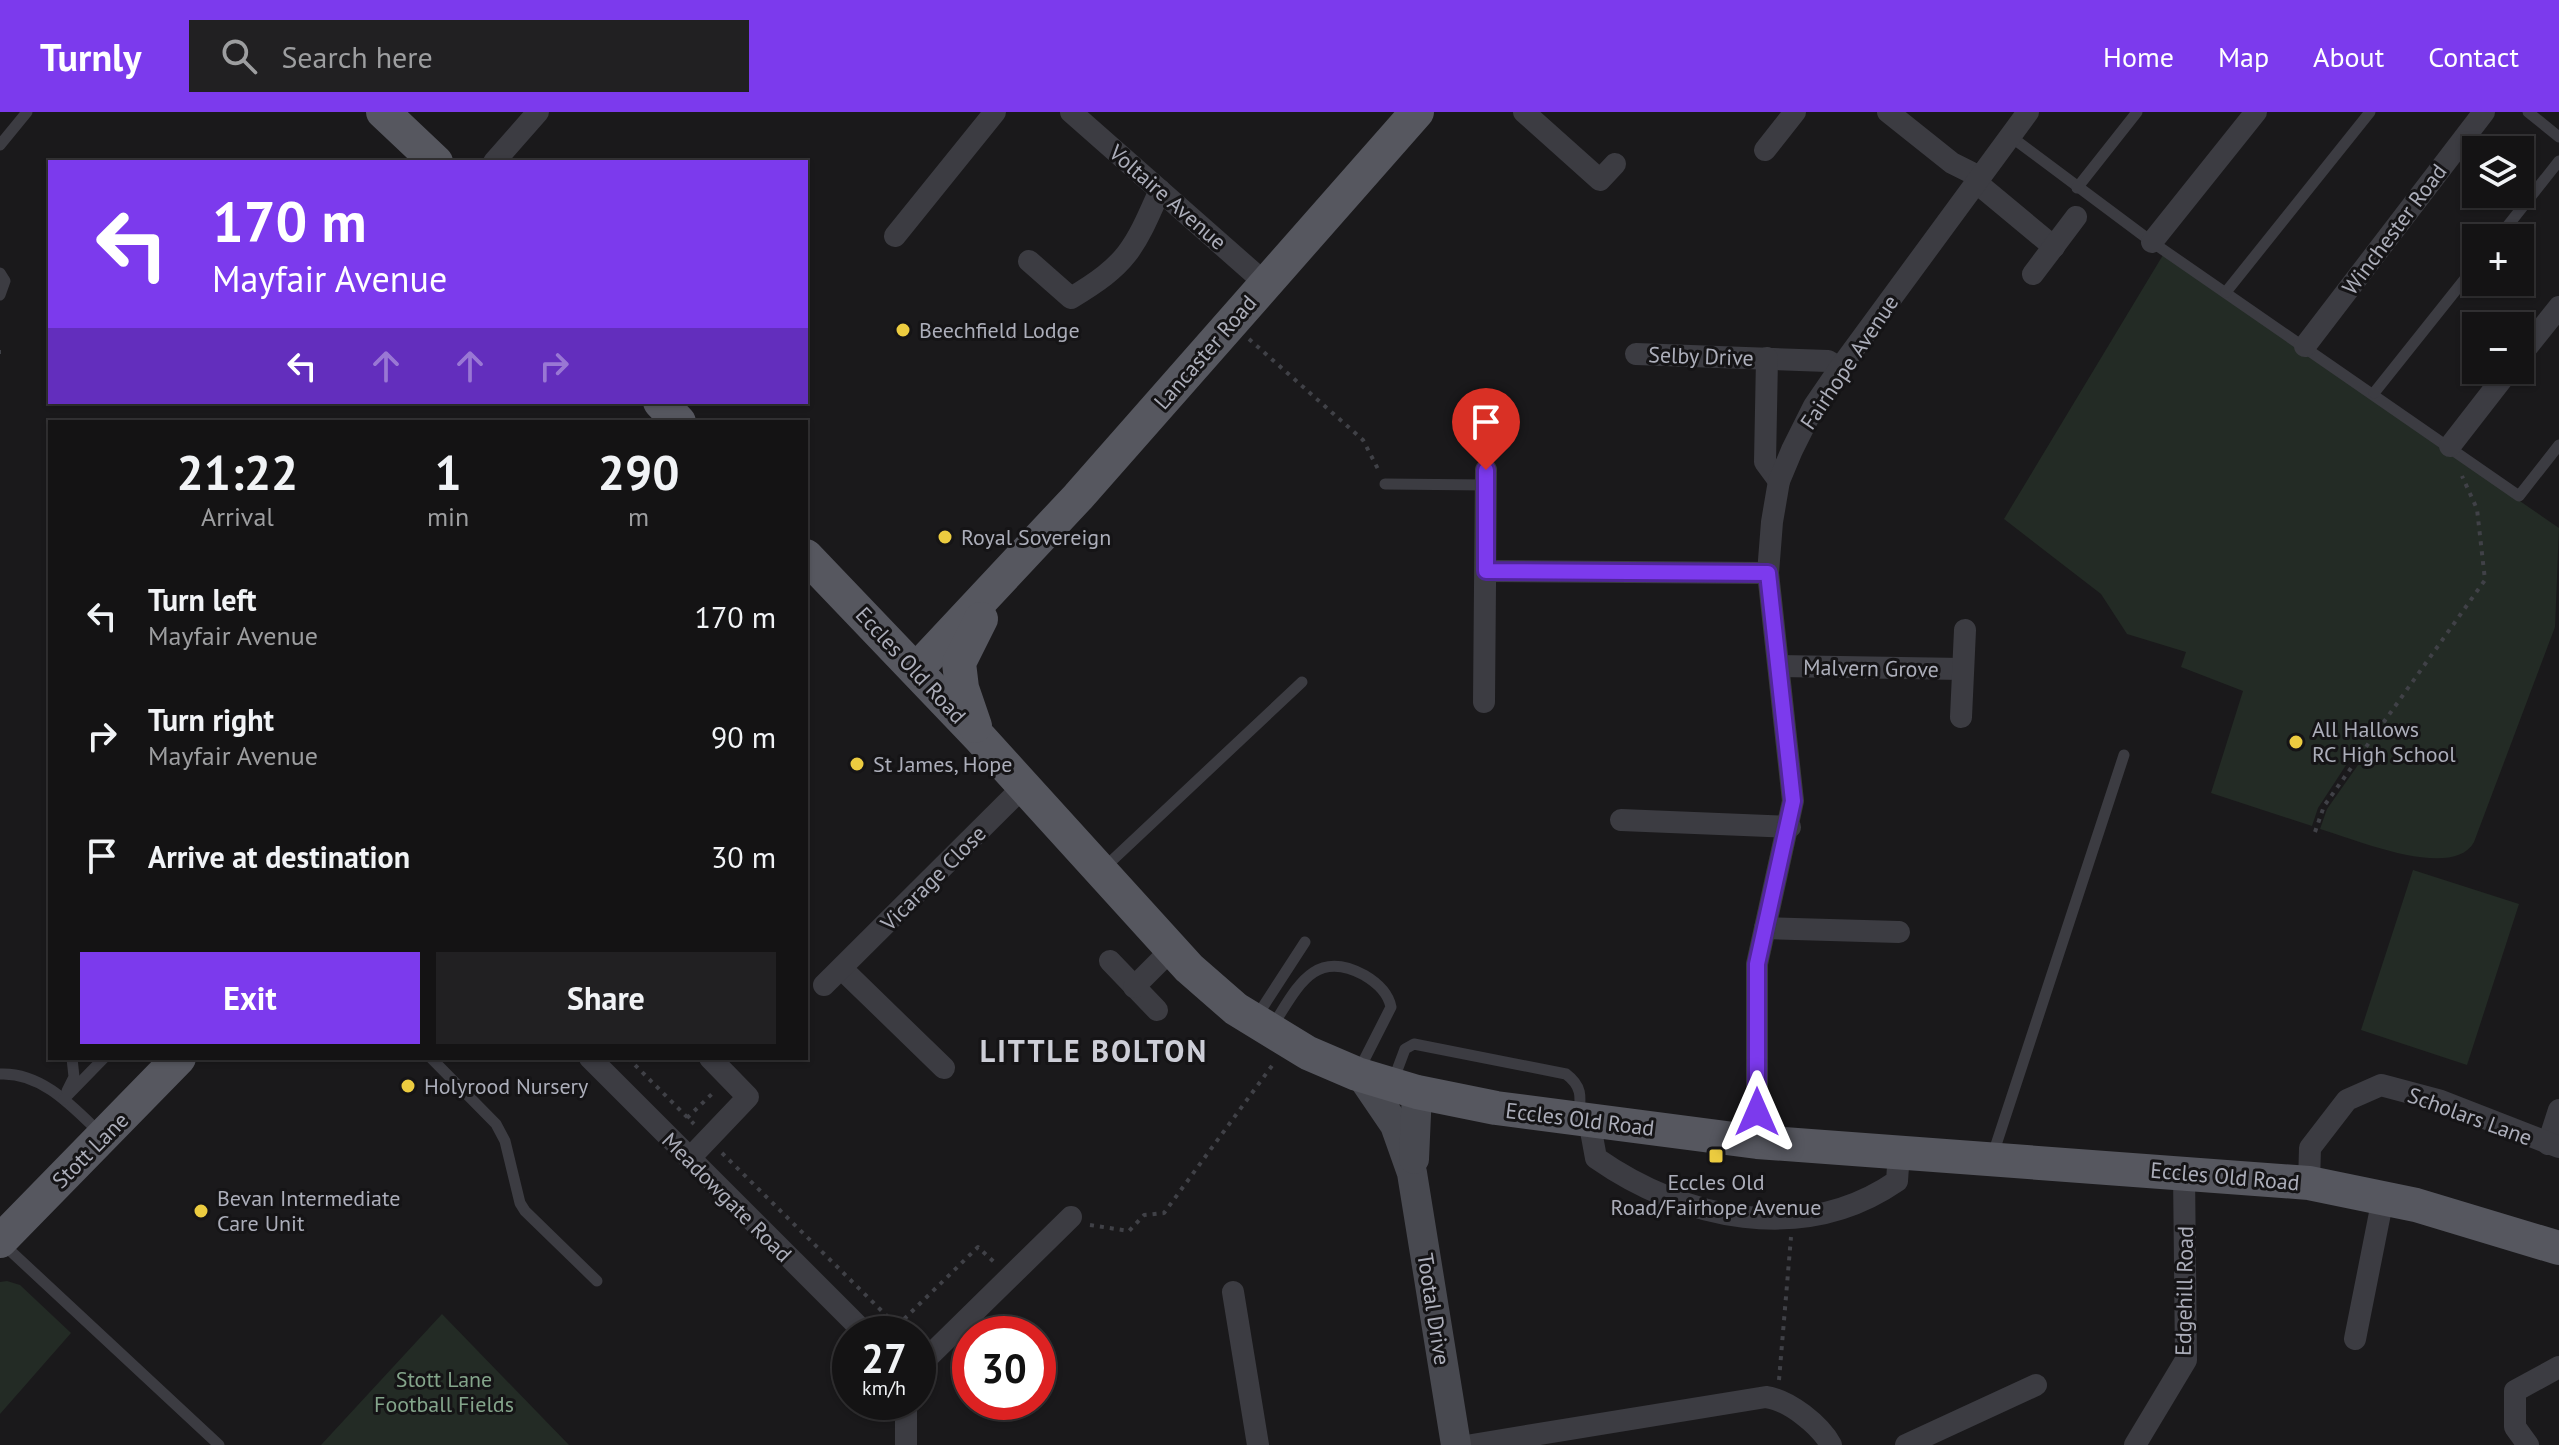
<!DOCTYPE html>
<meta charset="utf-8">
<style>
body{margin:0;font-family:"PT Sans",sans-serif;background:#212022;color:#f1f3f6;height:100vh;display:flex;flex-direction:column;font-size:30px;white-space:nowrap}
*{box-sizing:border-box;margin:0}
p{font-size:26px;color:#9d9ea0}
.icon{flex:none;width:44px;height:44px;fill:none;stroke:currentColor;stroke-width:2;stroke-linecap:round;stroke-linejoin:round}
.map{position:relative;flex:1;overflow:hidden}
.sheet{position:absolute;left:48px;top:308px;width:760px;height:640px;display:flex;flex-direction:column;background:#141314;border-radius:0px;box-shadow:0 2px 6px #0004,0 0 0 2px #333234}
.sheet>*{flex:none}
.guide{position:absolute;left:48px;top:48px;width:760px;height:244px;border-radius:0px;box-shadow:0 2px 6px #0004,0 0 0 2px #333234;background:#7c3aed;color:#fff;overflow:hidden}
.tools{position:absolute;left:2462px;top:24px;display:grid;gap:16px}
.tools a{display:grid;place-items:center;width:72px;height:72px;border-radius:0px;background:#141314;box-shadow:0 2px 6px #0004,0 0 0 2px #333234;font-size:40px}
.speed{position:absolute;left:832px;top:1204px;display:flex;gap:16px;font-size:40px;font-weight:700;text-align:center}
.speed>*{display:grid;place-content:center;width:104px;height:104px;border-radius:50%;background:#141314;box-shadow:0 2px 6px #0004,0 0 0 2px #333234;line-height:1}
.speed small{font-size:20px;font-weight:400}
.speed .limit{border:12px solid #d22;background:#fff;color:#111}
.pin{position:absolute;display:grid;place-items:center;width:68px;height:68px;color:#fff;margin:-82px -34px;border-radius:50% 50% 50% 0;rotate:-45deg;box-shadow:0 0 8px #0007}
.pin .icon{rotate:45deg}
.me{position:absolute;width:88px;margin:-44px;rotate:0deg;stroke-linejoin:round;filter:drop-shadow(0 0 6px #0008)}
.turn{display:flex;align-items:center;gap:28px;height:168px;padding:0 32px;font-size:36px}
.turn .icon{width:104px;height:104px;stroke-width:2.5}
.turn b{display:block;font-size:56px;line-height:68px}
.lanes{display:flex;align-items:center;height:76px;padding:0 32px;background:#0003;justify-content:center;gap:40px;direction:ltr}
.lanes .off{opacity:.35}
.eta{display:flex;justify-content:space-evenly;align-items:center;height:136px;text-align:center}
.eta b{font-size:48px;font-weight:800;line-height:56px}
.action{display:flex;gap:16px;margin-top:auto;padding:16px 32px}
.action a{flex:1;height:92px;border-radius:0px;background:#7c3aed;color:#fff;font-size:32px;font-weight:800;line-height:92px;text-align:center}
.action a+a{background:#212022;color:#f1f3f6}
ul{padding:0;list-style:none}
li{display:flex;align-items:center;gap:24px;height:120px;padding:0 32px}
li div{flex:1}
li b{display:block;font-size:30px}
li em{font-style:normal}
header{display:flex;align-items:center;gap:48px;box-sizing:border-box;height:112px;padding:0 40px;background:#7c3aed;color:#fff}
header strong{font-size:38px}
nav{display:flex;gap:44px;margin-inline-start:auto;font-size:28px}
.search{width:560px;height:72px;background:#212022;display:flex;align-items:center;gap:20px;box-sizing:border-box;padding:0 28px;border-radius:0px;color:#9d9ea0;font-size:30px}
.map>svg:first-child{display:block}
.green{fill:#232b25}
.lines{fill:none;stroke-linecap:round;stroke-linejoin:round}
.path{stroke:#404147;stroke-width:4;stroke-dasharray:4 6;stroke-linecap:butt}
.lane{stroke:#3c3c42;stroke-width:11}
.street{stroke:#3c3c42;stroke-width:22}
.secondary{stroke:#484950;stroke-width:30}
.primary{stroke:#56575f;stroke-width:34}
.route-casing{stroke:#51269a;stroke-width:20}
.route{stroke:#7c3aed;stroke-width:14}
.poi-dot{fill:#eccc40;stroke:#151416;stroke-width:3}
.labels{text-anchor:middle;stroke-width:6;stroke-linejoin:round;paint-order:stroke}
.street-label{font-size:22px;fill:#acaeba;stroke:#151416}
.poi-label{font-size:22px;fill:#acaeba;stroke:#151416;text-anchor:start}
.park-label{font-size:22px;fill:#84a58b;stroke:#151416}
.district-label{font-size:30px;font-weight:bold;letter-spacing:2px;fill:#cdced7;stroke:#151416}
</style>
<header>
<strong>Turnly</strong>
<div class="search"><svg class="icon" aria-label="search" viewBox="0 0 24 24"><circle cx="10" cy="10" r="6"/><path d="M15 15l6 6"/></svg>Search here</div>
<nav><a>Home</a><a>Map</a><a>About</a><a>Contact</a></nav>
</header>
<div class="map">
<svg width="2559" height="1333" viewBox="0 0 2559 1333">
<rect width="100%" height="100%" fill="#1a191b"/>
<!-- green -->
<g class="green">
<path d="M2163 143 2559 416 2555 515 2474 730C2453 769 2354 727 2320 717L2327 697 2358 653 2350 647 2318 696 2312 714 2211 681 2243 579 2181 555 2186 540 2127 522 2101 482 2004 407Z"/>
<path d="M2413 758 2519 792 2467 953 2361 918Z"/>
<path d="M7 1169 20 1173 71 1221 0 1302V1170Z"/>
<path d="M442 1202 569 1333H321Z"/>
</g>
<g class="lines">
<!-- path -->
<g class="path">
<path d="M1249 227 1363 328 1379 359"/>
<path d="M0 240H1"/>
<path d="M2315 720 2324 694 2485 468 2477 397 2462 364"/>
<path d="M628 946 694 1012"/>
<path d="M687 1006 715 979"/>
<path d="M722 1041 897 1214 889 1222"/>
<path d="M1090 1113 1129 1119 1144 1103 1164 1101 1274 951"/>
<path d="M897 1214 978 1135 995 1151"/>
<path d="M1779 1268 1791 1125"/>
</g>
<!-- lane -->
<g class="lane">
<path d="M2528 0 2559 25"/>
<path d="M2010 24 2152 130 2519 384 2559 333"/>
<path d="M0 33 27 0"/>
<path d="M2077 76 2137 0"/>
<path d="M2498 126 2559 49"/>
<path d="M0 161 5 169 0 183"/>
<path d="M2226 180 2370 0"/>
<path d="M2374 281 2476 153"/>
<path d="M1385 372 1487 373"/>
<path d="M1104 756 1302 570"/>
<path d="M1257 904 1305 830"/>
<path d="M1271 916C1296 879 1312 835 1364 863 1376 870 1388 880 1391 895L1359 958"/>
<path d="M431 946 496 1012 505 1029 520 1091 525 1099 597 1169"/>
<path d="M0 962C42 960 73 995 101 1022"/>
<path d="M1393 969 1405 937 1414 932 1566 962C1582 974 1581 984 1579 1003"/>
<path d="M67 979 74 965 72 946"/>
<path d="M64 987 104 946"/>
<path d="M1993 1042 2124 643"/>
<path d="M3 1132 219 1333"/>
</g>
<!-- street -->
<g class="street">
<path d="M1071 0 1265 171"/>
<path d="M1524 0 1600 68 1615 52"/>
<path d="M1888 0 1952 51 1980 65"/>
<path d="M1765 38 1795 0"/>
<path d="M494 50 538 0"/>
<path d="M1977 71 2054 135"/>
<path d="M895 124 995 0"/>
<path d="M2152 130 2256 0"/>
<path d="M1029 149 1071 186C1128 152 1134 137 1160 78"/>
<path d="M2033 162 2076 105"/>
<path d="M2305 234 2484 0"/>
<path d="M1636 242 1828 249 1840 256"/>
<path d="M2520 244 2559 195"/>
<path d="M1767 246 1765 350 1779 369"/>
<path d="M2450 334 2509 258"/>
<path d="M1486 459 1768 461"/>
<path d="M1779 554 1963 557"/>
<path d="M1484 590 1486 358"/>
<path d="M1961 605 1965 518"/>
<path d="M1621 708 1790 715"/>
<path d="M1765 816 1899 820"/>
<path d="M1110 849 1157 898"/>
<path d="M842 857 944 956"/>
<path d="M824 873 1023 675"/>
<path d="M1134 875 1172 837"/>
<path d="M590 946 866 1222"/>
<path d="M1589 1008 1596 1046C1683 1107 1803 1134 1897 1069L1899 1040"/>
<path d="M1757 1030V852L1793 689 1768 461 1772 410 1779 369 1792 338 1814 294 1840 256 2028 0"/>
<path d="M2548 1032 2559 998"/>
<path d="M689 1047 748 985 710 946"/>
<path d="M2309 1071 2310 1036 2347 988 2381 973 2441 989 2559 1035"/>
<path d="M1233 1180 1258 1333"/>
<path d="M2355 1227 2383 1086"/>
<path d="M918 1255 1071 1105"/>
<path d="M906 1333V1290"/>
<path d="M1472 1333 1766 1285C1789 1288 1820 1313 1831 1333"/>
<path d="M1906 1333 2036 1273"/>
<path d="M2135 1333 2186 1248 2184 1060"/>
<path d="M2528 1333 2515 1315V1279L2559 1255"/>
</g>
<!-- secondary -->
<g class="secondary">
<path d="M1361 963 1395 1013 1412 1061 1456 1333"/>
<path d="M1414 1047 1417 980"/>
</g>
<!-- primary -->
<g class="primary">
<path d="M383 0 436 50"/>
<path d="M660 290 679 310"/>
<path d="M806 444 980 626 1189 856 1236 897 1308 941 1357 962 1417 980 1496 996 1757 1030 2309 1071 2416 1093 2559 1136"/>
<path d="M916 558 1078 385 1417 0"/>
<path d="M975 614 962 576 959 551 981 507"/>
<path d="M0 1129 179 946"/>
</g>
</g>
<g class="lines">
<!-- route casing -->
<g class="route-casing">
<path id="route" d="M1486 358V459L1768 461 1793 689 1757 852V1000"/>
</g>
<!-- route -->
<use href="#route" class="route"/>
</g>
<!-- markers -->
<g class="poi-dot">
<circle cx="903" cy="218" r="8"/>
<circle cx="945" cy="425" r="8"/>
<circle cx="2296" cy="630" r="8"/>
<circle cx="857" cy="652" r="8"/>
<circle cx="408" cy="974" r="8"/>
<rect x="1708" y="1036" width="16" height="16" rx="4"/>
<circle cx="201" cy="1099" r="8"/>
</g>
<g class="labels">
<!-- street labels -->
<g class="street-label">
<text transform="translate(1168 85) rotate(41)" y="8">Voltaire Avenue</text>
<text transform="translate(2394 117) rotate(-53)" y="8">Winchester Road</text>
<text transform="translate(1205 240) rotate(-49)" y="8">Lancaster Road</text>
<text transform="translate(1701 244) rotate(2)" y="8">Selby Drive</text>
<text transform="translate(1849 250) rotate(-56)" y="8">Fairhope Avenue</text>
<text transform="translate(911 553) rotate(47)" y="8">Eccles Old Road</text>
<text transform="translate(1871 556) rotate(1)" y="8">Malvern Grove</text>
<text transform="translate(933 766) rotate(-45)" y="8">Vicarage Close</text>
<text transform="translate(2470 1004) rotate(20)" y="8">Scholars Lane</text>
<text transform="translate(1580 1007) rotate(7)" y="8">Eccles Old Road</text>
<text transform="translate(90 1038) rotate(-45)" y="8">Stott Lane</text>
<text transform="translate(2225 1064) rotate(5)" y="8">Eccles Old Road</text>
<text transform="translate(727 1085) rotate(45)" y="8">Meadowgate Road</text>
<text transform="translate(2184 1179) rotate(-89)" y="8">Edgehill Road</text>
<text transform="translate(1434 1197) rotate(81)" y="8">Tootal Drive</text>
</g>
<!-- poi labels -->
<g class="poi-label">
<text x="919" y="226">Beechfield Lodge</text>
<text x="961" y="433">Royal Sovereign</text>
<text x="2312" y="625">All Hallows<tspan x="2312" dy="25">RC High School</tspan></text>
<text x="873" y="660">St James, Hope</text>
<text x="424" y="982">Holyrood Nursery</text>
<text x="1716" y="1078" text-anchor="middle">Eccles Old<tspan x="1716" dy="25">Road/Fairhope Avenue</tspan></text>
<text x="217" y="1094">Bevan Intermediate<tspan x="217" dy="25">Care Unit</tspan></text>
</g>
<!-- park labels -->
<g class="park-label">
<text x="444" y="1275">Stott Lane<tspan x="444" dy="25">Football Fields</tspan></text>
</g>
<!-- district labels -->
<g class="district-label">
<text x="1094" y="950">LITTLE BOLTON</text>
</g>
</g>
</svg>
<div class="tools">
<a><svg class="icon" aria-label="layers" viewBox="0 0 24 24"><path d="M12 4l9 5-9 5-9-5zM3 14l9 5 9-5"/></svg></a>
<a>+</a>
<a>−</a>
</div>
<div class="speed"><div>27<small>km/h</small></div><div class="limit">30</div></div>
<div class="pin" style="left:1486px;top:358px;background:#d93025"><svg class="icon" aria-label="arrive" viewBox="0 0 24 24"><path d="M6 21V4h12l-3 4 3 4H6"/></svg></div>
<svg class="me" style="left:1757px;top:1000px" viewBox="-20 -20 40 40"><path d="M0-17L14 15 0 8-14 15z" fill="#7c3aed" stroke="#fff" stroke-width="4"/></svg>
<div class="guide">
<div class="turn"><svg class="icon" aria-label="left" viewBox="0 0 24 24"><path d="M17 20v-9H6M10 6l-5 5 5 5"/></svg><div><b>170 m</b>Mayfair Avenue</div></div>
<div class="lanes"><svg class="icon" aria-label="left" viewBox="0 0 24 24"><path d="M17 20v-9H6M10 6l-5 5 5 5"/></svg><svg class="icon off" aria-label="ahead" viewBox="0 0 24 24"><path d="M12 20V5M6 11l6-6 6 6"/></svg><svg class="icon off" aria-label="ahead" viewBox="0 0 24 24"><path d="M12 20V5M6 11l6-6 6 6"/></svg><svg class="icon off" aria-label="right" viewBox="0 0 24 24"><path d="M7 20v-9h11M14 6l5 5-5 5"/></svg></div>
</div>
<section class="sheet">
<div class="eta">
<div><b>21:22</b><p>Arrival</p></div>
<div><b>1</b><p>min</p></div>
<div><b>290</b><p>m</p></div>
</div>
<ul>
<li><svg class="icon" aria-label="left" viewBox="0 0 24 24"><path d="M17 20v-9H6M10 6l-5 5 5 5"/></svg><div><b>Turn left</b><p>Mayfair Avenue</p></div><em>170 m</em></li>
<li><svg class="icon" aria-label="right" viewBox="0 0 24 24"><path d="M7 20v-9h11M14 6l5 5-5 5"/></svg><div><b>Turn right</b><p>Mayfair Avenue</p></div><em>90 m</em></li>
<li><svg class="icon" aria-label="arrive" viewBox="0 0 24 24"><path d="M6 21V4h12l-3 4 3 4H6"/></svg><div><b>Arrive at destination</b></div><em>30 m</em></li>
</ul>
<div class="action"><a>Exit</a><a>Share</a></div>
</section>
</div>
